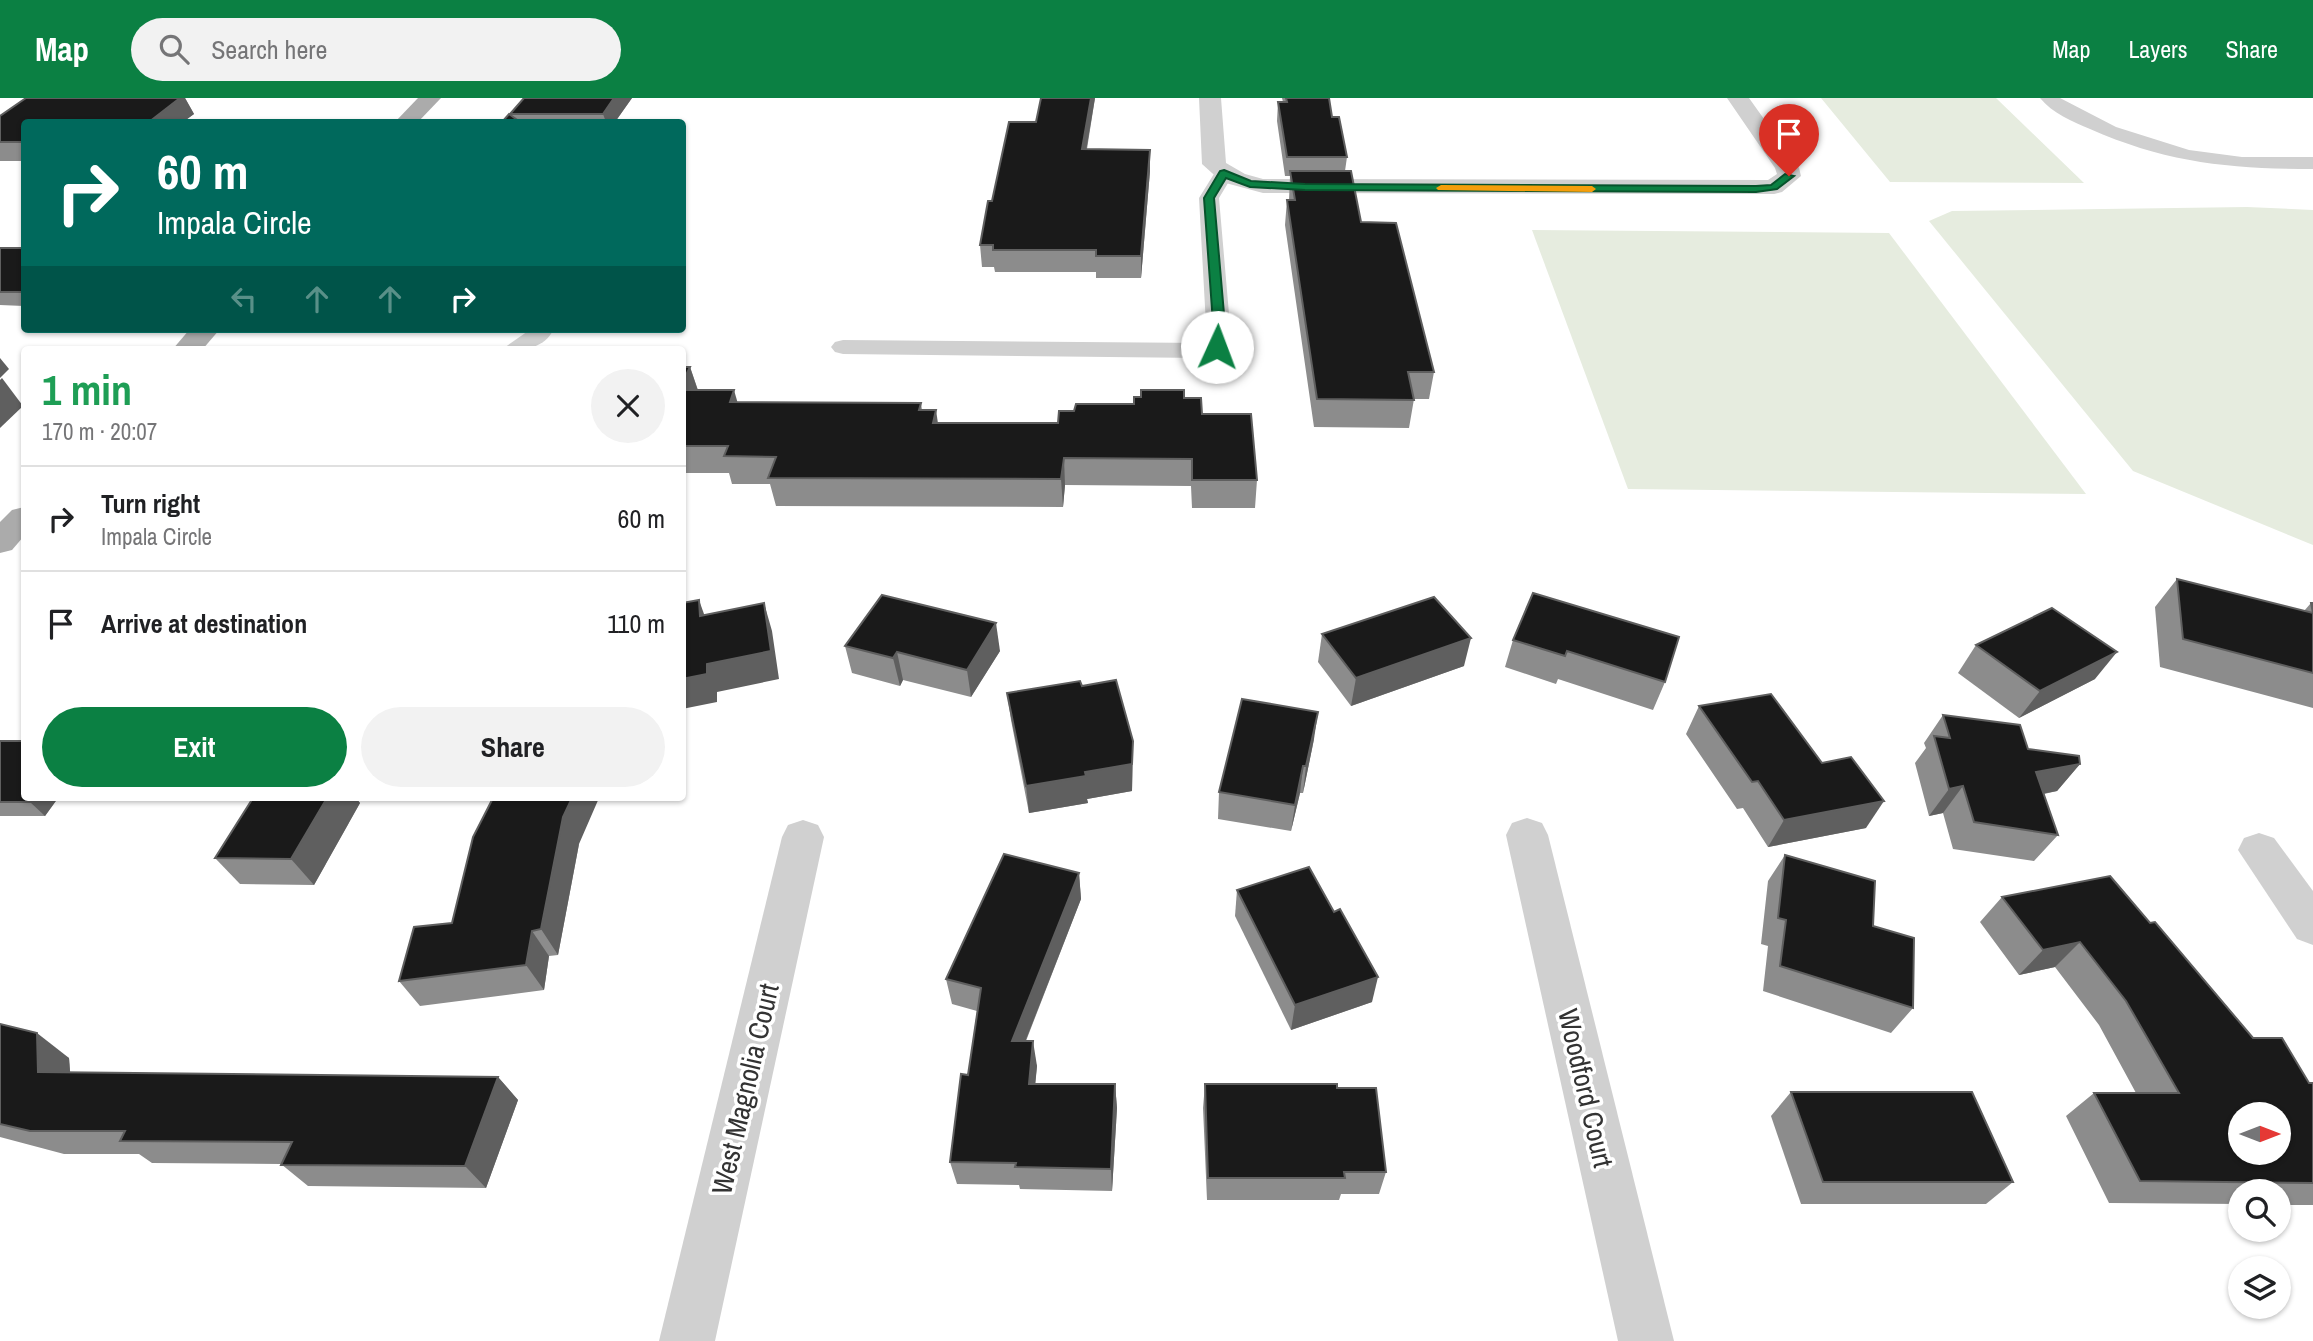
<!DOCTYPE html>
<meta charset="utf-8">
<style>
body{margin:0;font-family:"Archivo Narrow",sans-serif;background:#f2f2f2;color:#202124;height:100vh;display:flex;flex-direction:column;font-size:26px;white-space:nowrap}
*{box-sizing:border-box;margin:0}
p{font-size:23px;color:#757577}
.icon{flex:none;width:38px;height:38px;fill:none;stroke:currentColor;stroke-width:2;stroke-linecap:round;stroke-linejoin:round}
.map{position:relative;flex:1;overflow:hidden}
.details{position:absolute;left:21px;top:248px;width:665px;height:455px;display:flex;flex-direction:column;background:#fff;border-radius:7px;box-shadow:0 2px 5px #0004}
.details>*{flex:none}
.banner{position:absolute;left:21px;top:21px;width:665px;height:214px;border-radius:7px;box-shadow:0 2px 5px #0004;background:#00695c;color:#fff;overflow:hidden}
.needle{width:46px;rotate:90deg}
.buttons{position:absolute;left:2228px;top:1004px;display:grid;gap:14px}
.buttons a{display:grid;place-items:center;width:63px;height:63px;border-radius:50%;background:#fff;box-shadow:0 2px 5px #0004;font-size:35px}
.pin{position:absolute;display:grid;place-items:center;width:60px;height:60px;color:#fff;margin:-72px -30px;border-radius:50% 50% 50% 0;rotate:-45deg;box-shadow:0 0 7px #0007}
.pin .icon{rotate:45deg}
.me{position:absolute;width:77px;margin:-38px;rotate:2deg;stroke-linejoin:round;filter:drop-shadow(0 0 5px #0008)}
.turn{display:flex;align-items:center;gap:24px;height:147px;padding:0 21px;font-size:32px}
.turn .icon{width:91px;height:91px;stroke-width:2.5}
.turn b{display:block;font-size:49px;line-height:60px}
.lanes{display:flex;align-items:center;height:66px;padding:0 21px;background:#0003;justify-content:center;gap:35px;direction:ltr}
.lanes .off{opacity:.35}
.round{display:grid;place-items:center;flex:none;width:74px;height:74px;border-radius:37px;background:#f2f2f2}
.overview{display:flex;align-items:center;justify-content:space-between;height:119px;padding:0 21px}
h1{font-size:42px;font-weight:800;line-height:52px;color:#1e9e55}
.primary-button{display:flex;gap:14px;margin-top:auto;padding:14px 21px}
.primary-button a{flex:1;height:80px;border-radius:42px;background:#0b8043;color:#fff;font-size:28px;font-weight:800;line-height:80px;text-align:center}
.primary-button a+a{background:#f2f2f2;color:#202124}
ul{padding:0;list-style:none}
li{display:flex;align-items:center;gap:21px;height:105px;padding:0 21px;border-top:2px solid #e0e0e0}
li div{flex:1}
li b{display:block;font-size:26px}
li em{font-style:normal}
header{display:flex;align-items:center;gap:42px;box-sizing:border-box;height:98px;padding:0 35px;background:#0b8043;color:#fff}
header strong{font-size:33px}
nav{display:flex;gap:38px;margin-inline-start:auto;font-size:24px}
.search{width:490px;height:63px;background:#f2f2f2;display:flex;align-items:center;gap:18px;box-sizing:border-box;padding:0 24px;border-radius:38px;color:#757577;font-size:26px}
.map>svg:first-child{display:block}
.green{fill:#e6ecdf}
.lines{fill:none;stroke-linecap:round;stroke-linejoin:round}
.lane{fill:#d0d0d0;fill-rule:evenodd}
.street{fill:#d0d0d0;fill-rule:evenodd}
.primary{fill:#ababab;fill-rule:evenodd}
.wall{fill:#8c8c8c}
.shaded-wall{fill:#5f5f5f}
.building{fill:#1a1a1a;stroke:#5f5f5f;stroke-width:2;fill-rule:evenodd}
.route{fill:#0b8043;stroke:#07532c;stroke-width:2}
.slow{fill:#f59e0b}
.labels{text-anchor:middle;stroke-width:7;stroke-linejoin:round;paint-order:stroke}
.near-street-label{font-size:28px;fill:#333;stroke:#fff}
</style>
<header>
<strong>Map</strong>
<div class="search"><svg class="icon" aria-label="search" viewBox="0 0 24 24"><circle cx="10" cy="10" r="6"/><path d="M15 15l6 6"/></svg>Search here</div>
<nav><a>Map</a><a>Layers</a><a>Share</a></nav>
</header>
<div class="map">
<svg width="2313" height="1243" viewBox="0 0 2313 1243">
<rect width="100%" height="100%" fill="#fff"/>
<!-- green -->
<g class="green">
<path d="M1821 0H1996L2084 85 1890 84Z"/>
<path d="M2247 109 2313 112V447L2133 373 1929 123 1952 113Z"/>
<path d="M1532 132 1889 135 2086 396 1628 391Z"/>
</g>
<g class="lines">
<!-- lane -->
<g class="lane">
<path d="M2040 0H2060L2116 29 2189 52 2242 59H2313V71C2231 71 2167 65 2090 31 2073 24 2052 15 2040 0Z"/>
<path d="M1224 69 1234 75 1219 100 1231 239 1225 254 1202 260 843 256 835 254 831 249 835 244 843 242 1207 245 1199 100 1217 71Z"/>
<path d="M531 231H554C543 252 523 252 501 252Z"/>
</g>
<!-- street -->
<g class="street">
<path d="M1199 0H1221L1226 65 1245 76 1263 81 1768 82 1777 76 1775 70 1727 0H1749L1799 70 1801 78 1782 94 1774 96 1263 95 1222 84 1202 66Z"/>
<path d="M1527 720 1542 725 1548 737 1674 1243H1618L1506 737 1512 725Z"/>
<path d="M803 722 818 727 824 739 715 1243H659L782 739 788 727Z"/>
<path d="M2259 735 2274 740 2313 793V847L2297 841 2238 752 2244 740Z"/>
</g>
<!-- primary -->
<g class="primary">
<path d="M418 0H441L418 24H395Z"/>
<path d="M190 231H220L202 252H172Z"/>
<path d="M24 409V438L12 452 0 455V424L12 412Z"/>
</g>
</g>
<!-- wall -->
<g class="wall">
<path d="M26 0H185L194 16 183 24H24V63H0V18Z"/>
<path d="M524 0H632L615 24H502L511 18 510 16Z"/>
<path d="M1095 0 1087 51 1150 52V73L1141 180H1096V174H995L994 169H982L980 147 1036 24Z"/>
<path d="M1282 0H1329L1332 19 1347 59 1345 73 1361 124 1434 274 1429 301H1414L1409 330 1314 329 1285 127 1287 102H1289L1290 78H1285L1277 23 1278 4H1283Z"/>
<path d="M0 150H24V208L0 207Z"/>
<path d="M682 269H690L698 292 737 304 921 305 922 312 938 325H1058L1074 313 1184 300 1202 316 1257 382 1255 410H1192L1191 388 1065 387 1063 409 776 408 770 386H732L729 375H682Z"/>
<path d="M2177 481 2304 513 2311 505H2313V610L2160 569 2155 509Z"/>
<path d="M1533 495 1665 584 1653 612 1558 581 1556 586 1505 569 1513 542Z"/>
<path d="M1322 536 1464 568 1351 608 1318 564Z"/>
<path d="M1976 547 2095 581 2019 620 1958 575Z"/>
<path d="M845 548 1000 553 971 599 903 582 900 588 852 575Z"/>
<path d="M1082 588 1133 643 1132 693 1087 701 1088 705 1029 715 1011 622 1007 595Z"/>
<path d="M1699 608 1822 665 1866 730 1768 749 1743 710 1737 711 1686 636Z"/>
<path d="M1943 617 2028 651 2080 666 2057 693 2044 696 2058 737 2034 763 1953 751 1943 715 1929 718 1915 665 1926 650 1924 645Z"/>
<path d="M1314 641 1303 695H1300L1291 733 1218 721 1219 694Z"/>
<path d="M0 643 24 700H58L45 718H0Z"/>
<path d="M253 700H356L360 705 314 787 240 786 215 760Z"/>
<path d="M579 746 558 857 549 858 544 892 420 908 399 883 452 825Z"/>
<path d="M1785 757 1873 828 1913 910 1891 935 1763 893 1768 848 1761 846 1768 783Z"/>
<path d="M1079 775 1081 801 1026 943 1037 968 1035 986H1115L1117 1010 1112 1093 1020 1091 1019 1087 957 1086 950 1064 968 977 977 913 952 906 946 881Z"/>
<path d="M1237 792 1372 904 1291 932 1235 818Z"/>
<path d="M2002 799 2150 825 2253 940 2309 985H2313V1107H2278V1094H2240V1106L2109 1105 2066 1018 2094 995H2136L2099 927 2055 869 2019 877 1980 824Z"/>
<path d="M0 926 69 960 70 974 498 979 518 1002 486 1090 308 1088 281 1066 152 1065 139 1056H64L0 1039Z"/>
<path d="M1205 986 1337 990 1386 1074 1379 1096H1341L1339 1102H1207L1203 1010Z"/>
<path d="M1791 994 2013 1084 1986 1106H1801L1771 1018Z"/>
</g>
<!-- shaded-wall -->
<g class="shaded-wall">
<path d="M180 0H185L194 16 183 24H149Z"/>
<path d="M614 0H632L615 24H606L603 16Z"/>
<path d="M1091 0H1095L1083 71 1082 51Z"/>
<path d="M1150 52V73L1141 180V158Z"/>
<path d="M0 260 9 271 0 280Z"/>
<path d="M690 269 699 296 682 304V285Z"/>
<path d="M2 280 23 308 0 330V282Z"/>
<path d="M734 292 742 320 730 304Z"/>
<path d="M936 312 940 339 933 325Z"/>
<path d="M1064 360 1065 387 1063 409 1061 381Z"/>
<path d="M699 502 709 530 700 518Z"/>
<path d="M764 505 772 533 779 581 717 594V604L682 611V581Z"/>
<path d="M996 525 1000 553 971 599 967 572Z"/>
<path d="M1471 540 1464 568 1351 608 1356 580Z"/>
<path d="M897 554 903 582 900 588 893 560Z"/>
<path d="M2117 554 2095 581 2019 620 2040 593Z"/>
<path d="M1318 614 1314 641 1303 695 1306 668Z"/>
<path d="M1133 643 1132 693 1087 701 1088 705 1029 715 1026 688 1085 674Z"/>
<path d="M2080 666 2057 693 2014 701 2036 674Z"/>
<path d="M1303 668 1300 695 1291 733 1295 707Z"/>
<path d="M1963 688 1943 715 1929 718 1949 691Z"/>
<path d="M33 700H58L45 718 30 704Z"/>
<path d="M327 700H356L360 705 314 787 291 761Z"/>
<path d="M572 700H599L579 746 558 857 541 831 563 719Z"/>
<path d="M1884 703 1866 730 1768 749 1784 722Z"/>
<path d="M1079 775 1081 801 1016 967 1012 943Z"/>
<path d="M532 833 549 858 544 892 526 867Z"/>
<path d="M2080 844 2055 869 2019 877 2043 852Z"/>
<path d="M1378 879 1372 904 1291 932 1295 907Z"/>
<path d="M37 935 69 960 72 998 38 974Z"/>
<path d="M1033 943 1037 968 1033 1010 1029 986Z"/>
<path d="M498 979 518 1002 486 1090 465 1068Z"/>
<path d="M1115 986 1117 1010 1112 1093 1111 1071Z"/>
</g>
<!-- building -->
<g class="building">
<path d="M26 0H180L149 24H24V44H0V18Z"/>
<path d="M524 0H614L603 16H510Z"/>
<path d="M1041 0H1091L1082 51 1150 52 1141 158H1096V152H993V147H980L988 103H992L1009 24H1036Z"/>
<path d="M1286 0H1329L1332 19H1339L1347 59H1287L1278 4H1287Z"/>
<path d="M509 16 520 24H502Z"/>
<path d="M1290 73H1351L1361 124 1396 125 1434 274H1408L1414 302 1317 301 1287 102H1295Z"/>
<rect x="0" y="150" width="24" height="44"/>
<path d="M242 250 387 251 386 252H240Z"/>
<path d="M682 269H690L682 285Z"/>
<path d="M682 292H734L730 304 921 305 919 312H936L933 325H1058L1059 313H1074L1076 306H1134V299H1141V292H1184V300H1201L1202 316H1251L1257 382H1192V361L1064 360 1061 381 768 380 776 359 724 358 728 348H682Z"/>
<path d="M2177 481 2313 515 2311 505H2313V575L2183 541Z"/>
<path d="M1533 495 1679 539 1665 584 1567 553 1565 558 1513 542Z"/>
<path d="M882 497 996 525 967 572 897 554 893 560 845 548Z"/>
<path d="M1434 499 1471 540 1356 580 1322 536Z"/>
<path d="M699 502 700 518 764 505 771 553 707 566V576L682 581V505Z"/>
<path d="M2052 510 2117 554 2040 593 1976 547Z"/>
<path d="M1116 582 1133 643 1132 666 1085 674 1086 678 1026 688 1007 595 1080 583 1082 588Z"/>
<path d="M1771 596 1822 665 1851 659 1884 703 1784 722 1758 683 1752 684 1699 608Z"/>
<path d="M1242 601 1318 614 1306 668H1303L1295 707 1219 694Z"/>
<path d="M1943 617 2020 627 2028 651 2079 658 2080 666 2036 674 2058 737 1974 724 1963 688 1949 691 1934 638 1950 640Z"/>
<path d="M0 643H24V700H33L30 704H0Z"/>
<path d="M253 700H327L291 761 215 760Z"/>
<path d="M493 700H572L563 719 541 831 532 833 526 867 399 883 414 829 452 825 473 739Z"/>
<path d="M1004 756 1079 775 1012 943H1033L1029 986H1115L1111 1071 1015 1069 1016 1065 950 1064 961 976 968 977 981 890 946 881Z"/>
<path d="M1785 757 1875 783 1873 828 1914 840 1913 910 1780 868 1786 822 1778 820Z"/>
<path d="M1309 769 1334 814 1340 811 1378 879 1295 907 1237 792Z"/>
<path d="M2110 778 2150 825 2155 824 2253 940H2282L2309 985H2313V1085L2140 1083 2094 995H2179L2126 903 2080 844 2043 852 2002 799ZM2240 1017H2278V1055H2240Z"/>
<path d="M0 926 37 935 38 974 498 979 465 1068 281 1067 292 1044 120 1043 125 1033H30L0 1026Z"/>
<path d="M1205 986H1337V990H1376L1386 1074H1344L1345 1080H1208Z"/>
<path d="M1791 994H1972L2013 1084H1823Z"/>
</g>
<!-- route -->
<path class="route" d="M1224 72 1251 83 1305 86 1756 88 1771 87 1785 76 1794 78 1777 91 1756 94 1305 92 1250 89 1226 80 1214 100 1226 239 1222 249 1217 253 1211 249 1214 239 1204 100 1220 73Z"/>
<!-- slow -->
<path class="slow" d="M1441 87 1592 88 1596 91 1592 94 1438 92 1436 90Z"/>
<g class="labels">
<!-- near-street labels -->
<g class="near-street-label">
<text transform="translate(1586 990) rotate(77)" y="10">Woodford Court</text>
<text transform="translate(745 991) rotate(-77)" y="10">West Magnolia Court</text>
</g>
</g>
</svg>
<div class="buttons">
<a><svg class="needle" viewBox="-14 -14 28 28"><path d="M0-13l5 13h-10z" fill="#e53935"/><path d="M0 13l5-13h-10z" fill="#757577"/></svg></a>
<a><svg class="icon" aria-label="search" viewBox="0 0 24 24"><circle cx="10" cy="10" r="6"/><path d="M15 15l6 6"/></svg></a>
<a><svg class="icon" aria-label="layers" viewBox="0 0 24 24"><path d="M12 4l9 5-9 5-9-5zM3 14l9 5 9-5"/></svg></a>
</div>
<div class="pin" style="left:1789px;top:78px;background:#d93025"><svg class="icon" aria-label="arrive" viewBox="0 0 24 24"><path d="M6 21V4h12l-3 4 3 4H6"/></svg></div>
<svg class="me" style="left:1217px;top:249px" viewBox="-20 -20 40 40"><circle r="19" fill="#fff"/><path d="M0-13L10 11 0 6-10 11z" fill="#0b8043"/></svg>
<div class="banner">
<div class="turn"><svg class="icon" aria-label="right" viewBox="0 0 24 24"><path d="M7 20v-9h11M14 6l5 5-5 5"/></svg><div><b>60 m</b>Impala Circle</div></div>
<div class="lanes"><svg class="icon off" aria-label="left" viewBox="0 0 24 24"><path d="M17 20v-9H6M10 6l-5 5 5 5"/></svg><svg class="icon off" aria-label="ahead" viewBox="0 0 24 24"><path d="M12 20V5M6 11l6-6 6 6"/></svg><svg class="icon off" aria-label="ahead" viewBox="0 0 24 24"><path d="M12 20V5M6 11l6-6 6 6"/></svg><svg class="icon" aria-label="right" viewBox="0 0 24 24"><path d="M7 20v-9h11M14 6l5 5-5 5"/></svg></div>
</div>
<section class="details">
<div class="overview"><div><h1>1 min</h1><p>170 m · 20:07</p></div><a class="round"><svg class="icon" aria-label="close" viewBox="0 0 24 24"><path d="M6 6l12 12M18 6L6 18"/></svg></a></div>
<ul>
<li><svg class="icon" aria-label="right" viewBox="0 0 24 24"><path d="M7 20v-9h11M14 6l5 5-5 5"/></svg><div><b>Turn right</b><p>Impala Circle</p></div><em>60 m</em></li>
<li><svg class="icon" aria-label="arrive" viewBox="0 0 24 24"><path d="M6 21V4h12l-3 4 3 4H6"/></svg><div><b>Arrive at destination</b></div><em>110 m</em></li>
</ul>
<div class="primary-button"><a>Exit</a><a>Share</a></div>
</section>
</div>
